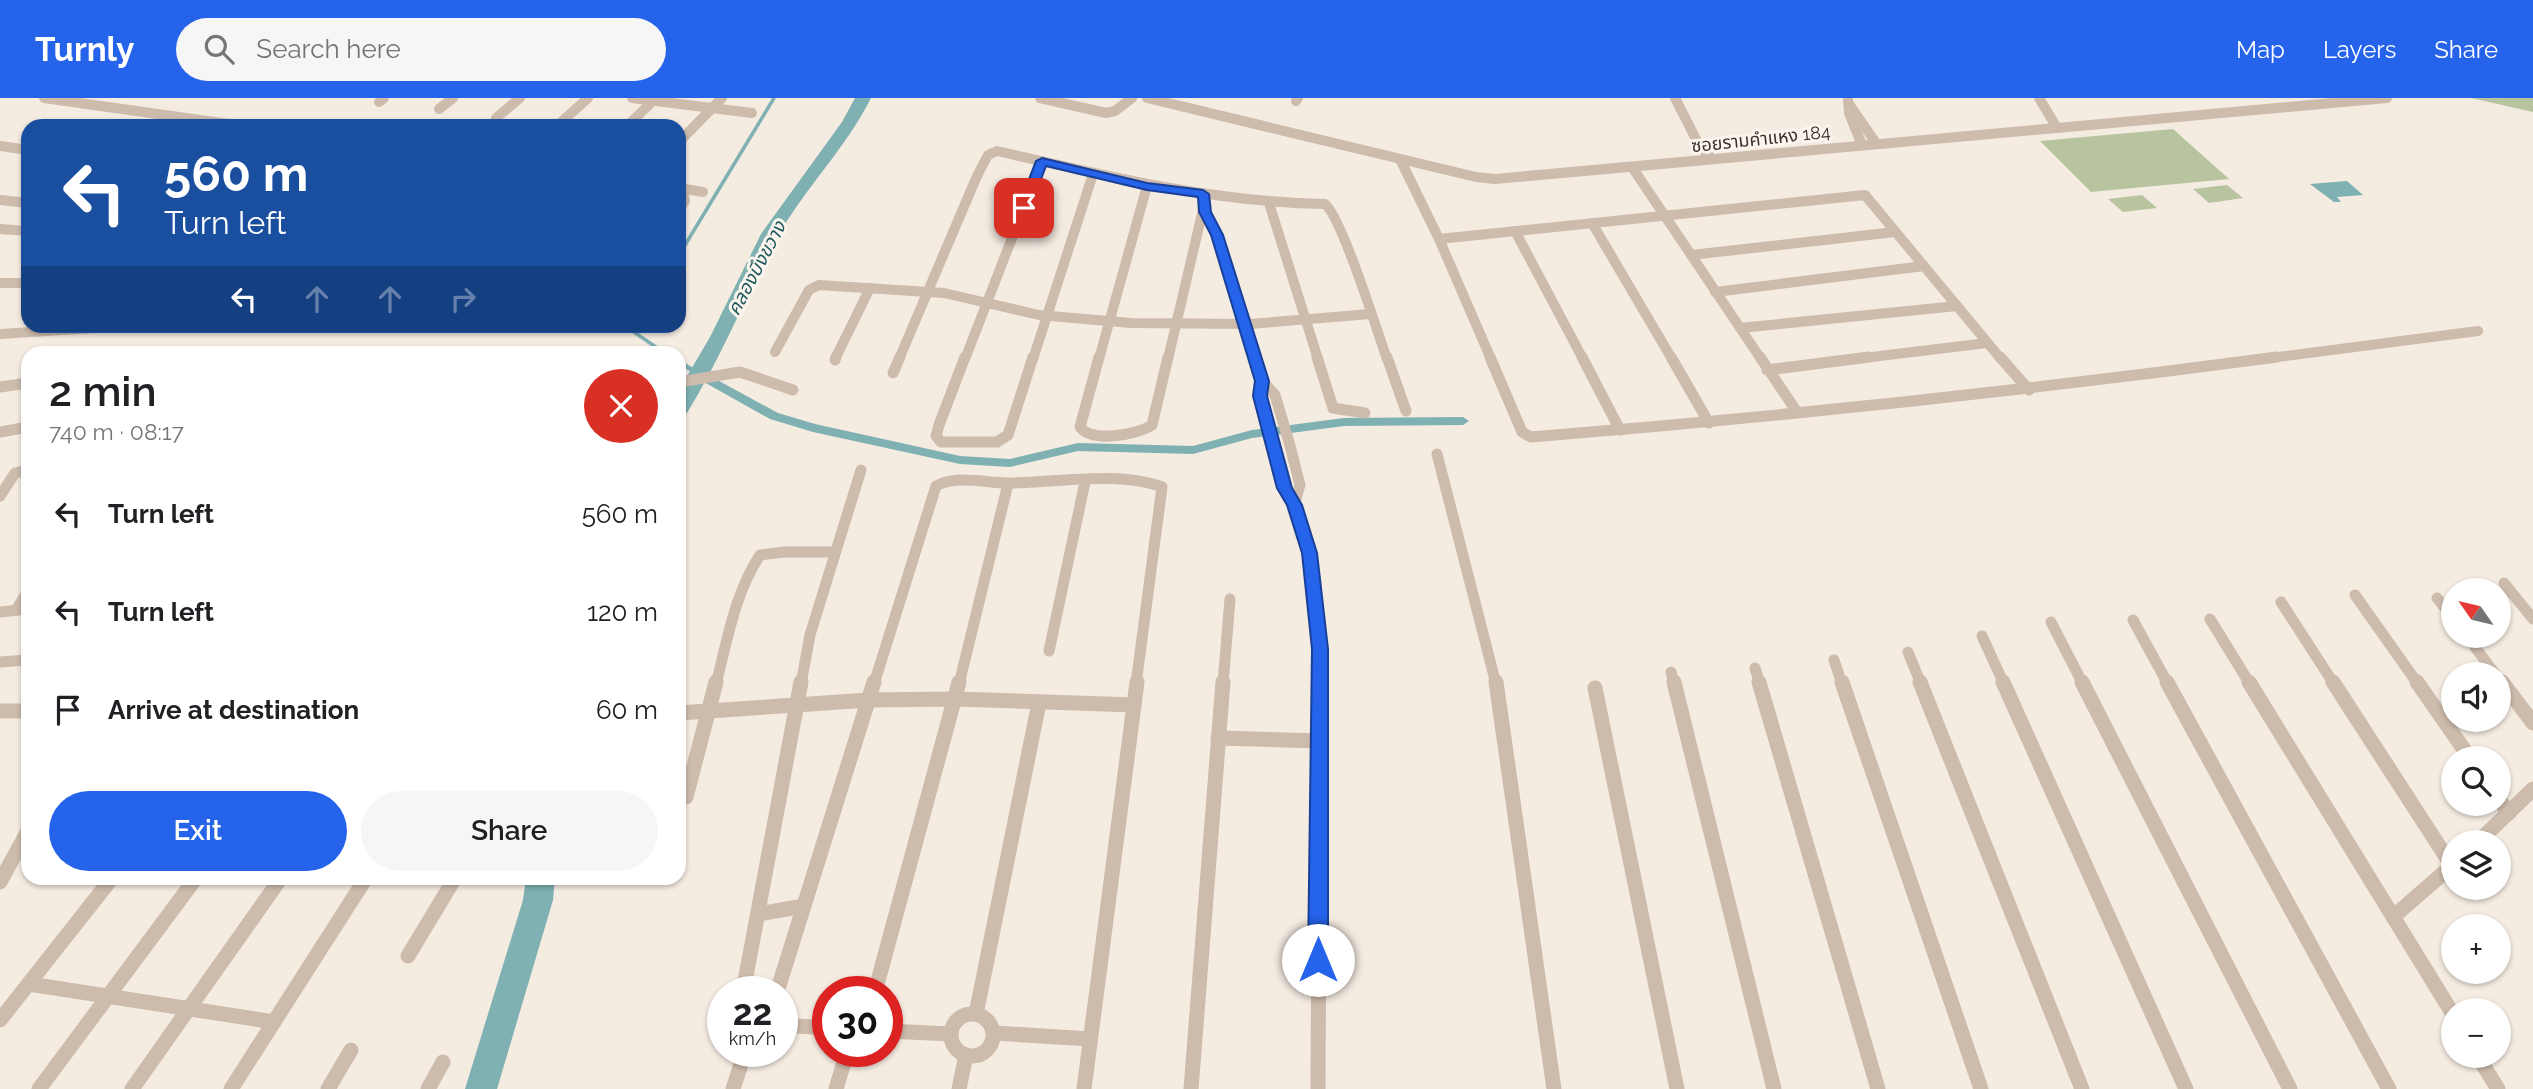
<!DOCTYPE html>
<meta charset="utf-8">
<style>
body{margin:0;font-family:Raleway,"Noto Sans Thai",sans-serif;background:#f6f6f6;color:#202124;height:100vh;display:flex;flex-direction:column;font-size:26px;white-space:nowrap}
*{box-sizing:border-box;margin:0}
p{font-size:23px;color:#757577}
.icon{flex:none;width:38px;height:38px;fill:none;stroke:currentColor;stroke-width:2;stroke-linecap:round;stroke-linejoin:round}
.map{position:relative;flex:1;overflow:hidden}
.drawer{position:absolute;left:21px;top:248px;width:665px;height:539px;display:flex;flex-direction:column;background:#fff;border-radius:21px;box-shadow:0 2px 5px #0004}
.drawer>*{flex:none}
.banner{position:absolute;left:21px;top:21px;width:665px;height:214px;border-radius:21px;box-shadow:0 2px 5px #0004;background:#1a4fa0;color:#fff;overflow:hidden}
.needle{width:46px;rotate:304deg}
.tools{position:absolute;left:2441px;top:480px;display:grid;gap:14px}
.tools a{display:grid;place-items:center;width:70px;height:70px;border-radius:50%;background:#fff;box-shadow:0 2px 5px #0004;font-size:35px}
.speed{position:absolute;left:707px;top:878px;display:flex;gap:14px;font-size:35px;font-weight:700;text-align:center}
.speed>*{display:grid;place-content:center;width:91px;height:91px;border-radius:50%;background:#fff;box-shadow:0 2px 5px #0004;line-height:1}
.speed small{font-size:18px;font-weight:400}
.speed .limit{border:10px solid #d22;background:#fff;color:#111}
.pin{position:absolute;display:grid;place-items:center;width:60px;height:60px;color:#fff;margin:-30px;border-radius:14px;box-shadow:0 4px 10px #0006}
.me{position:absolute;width:77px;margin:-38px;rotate:0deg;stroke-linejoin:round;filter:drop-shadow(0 0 5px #0008)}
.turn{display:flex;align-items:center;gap:24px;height:147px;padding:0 28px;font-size:32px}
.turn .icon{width:91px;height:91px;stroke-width:2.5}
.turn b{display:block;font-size:49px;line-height:60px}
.lanes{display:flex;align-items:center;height:66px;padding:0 28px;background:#0003;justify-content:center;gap:35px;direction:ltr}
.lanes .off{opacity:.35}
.round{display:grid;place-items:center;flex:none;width:74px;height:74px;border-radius:37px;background:#f6f6f6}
.headline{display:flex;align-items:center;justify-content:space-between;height:119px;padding:0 28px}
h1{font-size:42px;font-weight:600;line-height:52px}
.action{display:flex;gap:14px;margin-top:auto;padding:14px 28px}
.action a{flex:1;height:80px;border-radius:42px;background:#2563eb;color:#fff;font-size:28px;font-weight:600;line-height:80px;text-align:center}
.action a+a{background:#f6f6f6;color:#202124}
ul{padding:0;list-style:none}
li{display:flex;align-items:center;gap:21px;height:98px;padding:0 28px}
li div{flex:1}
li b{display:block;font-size:26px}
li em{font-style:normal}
header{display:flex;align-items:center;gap:42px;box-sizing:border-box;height:98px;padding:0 35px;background:#2563eb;color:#fff}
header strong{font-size:33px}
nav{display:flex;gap:38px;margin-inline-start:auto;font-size:24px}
.search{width:490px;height:63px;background:#f6f6f6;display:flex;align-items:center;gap:18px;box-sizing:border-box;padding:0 24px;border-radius:38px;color:#757577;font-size:26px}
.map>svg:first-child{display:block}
.green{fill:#b8c4a0}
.water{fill:#7fb0b2}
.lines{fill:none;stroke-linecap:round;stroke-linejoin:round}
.stream-far1{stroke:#7fb0b2;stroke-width:3.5}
.stream{stroke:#7fb0b2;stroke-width:4.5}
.canal{fill:#7fb0b2;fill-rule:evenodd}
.river{fill:#7fb0b2;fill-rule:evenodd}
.minor-far2{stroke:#cdbbac;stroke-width:10}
.minor-far1{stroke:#cdbbac;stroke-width:11}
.minor{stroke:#cdbbac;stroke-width:15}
.route{fill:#2563eb;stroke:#184099;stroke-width:2}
.labels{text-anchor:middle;stroke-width:6;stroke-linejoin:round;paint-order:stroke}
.far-street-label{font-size:18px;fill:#3b302b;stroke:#fbf5ee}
.far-water-label{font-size:19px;font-style:italic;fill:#1f5a5e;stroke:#fbf5ee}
</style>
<header>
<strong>Turnly</strong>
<div class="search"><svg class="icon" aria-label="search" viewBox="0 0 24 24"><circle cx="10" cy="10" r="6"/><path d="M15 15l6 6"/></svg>Search here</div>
<nav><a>Map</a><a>Layers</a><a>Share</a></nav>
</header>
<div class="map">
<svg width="2533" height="991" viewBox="0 0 2533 991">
<rect width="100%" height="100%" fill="#f4ebe1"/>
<!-- green -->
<g class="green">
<path d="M2471 0H2533V14Z"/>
<path d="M2173 31 2229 81 2091 94 2040 43Z"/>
<path d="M2227 87 2243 100 2209 105 2193 91Z"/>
<path d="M2142 97 2157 110 2123 114 2108 101Z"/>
</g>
<!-- water -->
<path class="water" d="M2347 83 2363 97 2337 99 2341 104H2334L2310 86Z"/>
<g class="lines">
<!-- stream-far1 -->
<g class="stream-far1">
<path d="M679 157 774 0"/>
<path d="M634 228 631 232 666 256"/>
</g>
<!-- stream -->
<path class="stream" d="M679 264 699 276"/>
<!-- canal -->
<path class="canal" d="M699 272 778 315 815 326 960 358 1010 361 1078 345 1193 348 1252 332 1344 320 1463 319 1469 323 1463 327 1344 328 1252 340 1193 356 1078 353 1010 369 960 366 813 334 770 321 695 279 693 276 695 273Z"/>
<!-- river -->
<g class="river">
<path d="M855 0H871C846 50 805 90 778 138 746 197 722 258 687 315L679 317V292L710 239 761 136 842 24Z"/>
<path d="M526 780H555L553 802 497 991H465L523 802Z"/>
</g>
<!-- minor-far2 -->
<g class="minor-far2">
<path d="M44 0 243 28"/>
<path d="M632 0 752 15"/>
<path d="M1040 0 1106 15 1115 13 1132 0"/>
<path d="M1147 0 1476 79 1495 81 2387 0"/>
<path d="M1675 0 1699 47 1712 61"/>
<path d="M1848 0 1849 15 1862 47"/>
<path d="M2039 0 2057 30"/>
<path d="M1296 3 1298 0"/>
<path d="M379 4 384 0"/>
<path d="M1849 6 1876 45"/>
<path d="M439 11 453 0"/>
<path d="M496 20 520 0"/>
<path d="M558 27 588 0"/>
<path d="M627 28 656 0"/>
<path d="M679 44 722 0"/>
<path d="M0 48 28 52"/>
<path d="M1400 61 1439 141 1491 261"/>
<path d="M1632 69 1761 261"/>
<path d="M679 90 703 94"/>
<path d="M0 102 28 105"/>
<path d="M1269 105 1318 261"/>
<path d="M679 112 685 103 682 91"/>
<path d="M1204 114 1217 137 1255 261"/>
<path d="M1592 125 1672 261"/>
<path d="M0 131 28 133"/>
<path d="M1515 133 1583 261"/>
<path d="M1439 141 1865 97 2001 261"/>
<path d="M1691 157 1895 134"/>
<path d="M0 185H28"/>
<path d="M1715 194 1924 168"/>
<path d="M1740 230 1957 208"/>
<path d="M0 236 126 228"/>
<path d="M775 254 809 192 819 187 944 195 1039 217 1131 225 1250 226 1370 216"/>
<path d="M835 261 870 190"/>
<path d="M899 261 977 78 988 57 997 53C1106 78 1213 104 1325 106 1342 120 1377 233 1387 261"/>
<path d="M965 261 1042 63"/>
<path d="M1033 261 1093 76"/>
<path d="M1099 261 1147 88"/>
<path d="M1168 261 1204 107"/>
<path d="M1855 261 1987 245"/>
<path d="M2263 261 2478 233"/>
</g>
<!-- minor-far1 -->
<g class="minor-far1">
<path d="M965 259 939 327 936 338 941 344H997L1008 337 1033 259"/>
<path d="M1099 259 1080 329C1092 345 1137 337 1152 327L1168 259"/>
<path d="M1255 259 1262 283 1260 298 1284 390 1294 407 1309 455 1320 551V586"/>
<path d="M1317 259 1333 310 1365 315"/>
<path d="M1387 259 1406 313"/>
<path d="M1490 259 1522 334 1531 339C1780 319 2029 292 2277 259"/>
<path d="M1582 259 1620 332"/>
<path d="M1671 259 1709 325"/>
<path d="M1760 259 1797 314"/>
<path d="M2000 259 2029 292"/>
<path d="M835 262 836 259"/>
<path d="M1767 272 1869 259"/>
<path d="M893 275 900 259"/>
<path d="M1262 283 1275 297 1289 344 1300 387 1294 407"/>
<path d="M679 284 740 274 793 292"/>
<path d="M0 289 28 285"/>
<path d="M0 334 28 329"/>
<path d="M1437 356 1496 586"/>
<path d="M0 398 15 375 28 372"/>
<path d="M2504 485 2533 521"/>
<path d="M2355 497 2418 586"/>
<path d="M2437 500 2454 521"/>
<path d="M2281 504 2334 586"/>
<path d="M16 512 28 493"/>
<path d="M0 514 28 511"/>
<path d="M2210 521 2250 586"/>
<path d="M2133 522 2168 586"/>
<path d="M2051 524 2083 586"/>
<path d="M2466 537 2495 576"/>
<path d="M1982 538 2004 586"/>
<path d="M1049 553 1085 384"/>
<path d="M1908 554 1921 586"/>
<path d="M1834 562 1842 586"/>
<path d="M0 564 28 562"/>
<path d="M1755 570 1760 586"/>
<path d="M1671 574 1674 586"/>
<path d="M2499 581 2503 586"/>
<path d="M716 586C727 544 735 494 760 457L784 454H835"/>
<path d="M801 586 810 537 861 372"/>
<path d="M874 586 936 388C958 376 987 386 1011 385 1056 384 1120 373 1162 389L1136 586"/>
<path d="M959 586 1008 386"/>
<path d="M1223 586 1230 501"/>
</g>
<!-- minor -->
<g class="minor">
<path d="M1496 584 1554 991"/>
<path d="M1674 584 1774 991"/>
<path d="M1759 584 1878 991"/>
<path d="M1842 584 1981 991"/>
<path d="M1920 584 2082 991"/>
<path d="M2003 584 2186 991"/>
<path d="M2082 584 2290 991"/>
<path d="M2167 584 2389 991"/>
<path d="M2249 584 2454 918"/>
<path d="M2333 584 2452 768"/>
<path d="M2417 584 2470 660"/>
<path d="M2502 584 2533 625"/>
<path d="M1595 590 1677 991"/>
<path d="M0 613H28"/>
<path d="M679 615 869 602 955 601 1134 607"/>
<path d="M1218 640 1318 643"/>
<path d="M686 699 716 584"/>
<path d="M2499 702 2509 715"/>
<path d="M2478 744 2533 691"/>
<path d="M0 784 28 733"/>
<path d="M758 816 804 808"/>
<path d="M2393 819 2454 766"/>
<path d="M408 858 455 780"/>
<path d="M29 886 274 924"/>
<path d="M743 894 801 584"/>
<path d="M777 894 874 584"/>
<path d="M875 894 959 584"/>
<path d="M976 916 1039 605"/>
<circle cx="972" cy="937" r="21"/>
<path d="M0 922 112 780"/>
<path d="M782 927 828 930"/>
<path d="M887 933 951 936"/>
<path d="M994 935 1090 941"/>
<path d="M2477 957 2498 991"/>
<path d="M39 991 196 780"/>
<path d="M132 991 281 780"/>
<path d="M231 991 366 780"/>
<path d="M328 991 351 952"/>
<path d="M428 991 443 964"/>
<path d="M733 991 745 954"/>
<path d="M836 991 847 954"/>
<path d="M959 991 966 957"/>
<path d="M1084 991 1137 584"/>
<path d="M1191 991 1223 584"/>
<path d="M1318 991 1320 584"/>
</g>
</g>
<!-- route -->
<path class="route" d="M1042 60 1147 85 1203 92 1209 96 1211 114 1223 137 1269 283 1267 298 1292 390 1302 407 1317 455 1328 551V862L1325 869 1318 871 1311 869 1308 862 1312 551 1302 455 1287 407 1277 390 1253 298 1255 283 1211 137 1199 114 1198 99 1147 92 1046 68 1030 110 1019 112 1018 110 1036 63Z"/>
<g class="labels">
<!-- far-street labels -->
<g class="far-street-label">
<text transform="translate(1761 41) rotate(-6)" y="6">ซอยรามคำแหง 184</text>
</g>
<!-- far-water labels -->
<g class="far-water-label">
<text transform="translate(756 170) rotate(-62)" y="7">คลองบึงขวาง</text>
</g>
</g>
</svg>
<div class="tools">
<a><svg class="needle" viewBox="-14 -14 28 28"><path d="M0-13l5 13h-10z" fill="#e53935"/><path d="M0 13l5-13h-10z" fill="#757577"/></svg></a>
<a><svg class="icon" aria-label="sound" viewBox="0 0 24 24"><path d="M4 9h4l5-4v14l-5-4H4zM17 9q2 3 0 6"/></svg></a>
<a><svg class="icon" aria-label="search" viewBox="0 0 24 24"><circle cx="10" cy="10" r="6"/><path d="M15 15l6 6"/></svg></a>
<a><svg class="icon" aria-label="layers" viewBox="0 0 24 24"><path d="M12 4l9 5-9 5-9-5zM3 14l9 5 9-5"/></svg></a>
<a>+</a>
<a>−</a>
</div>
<div class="speed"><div>22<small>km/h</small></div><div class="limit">30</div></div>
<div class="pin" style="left:1024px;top:110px;background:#d93025"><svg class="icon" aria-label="arrive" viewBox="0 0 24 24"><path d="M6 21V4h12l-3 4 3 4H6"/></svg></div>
<svg class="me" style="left:1318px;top:862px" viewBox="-20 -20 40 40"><circle r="19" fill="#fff"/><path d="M0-13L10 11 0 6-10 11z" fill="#2563eb"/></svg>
<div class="banner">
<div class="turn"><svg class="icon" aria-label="left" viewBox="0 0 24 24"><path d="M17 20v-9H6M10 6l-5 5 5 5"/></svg><div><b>560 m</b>Turn left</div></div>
<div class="lanes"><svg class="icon" aria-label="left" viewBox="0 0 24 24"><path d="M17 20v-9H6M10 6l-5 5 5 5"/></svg><svg class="icon off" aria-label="ahead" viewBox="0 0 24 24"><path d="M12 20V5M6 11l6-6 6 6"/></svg><svg class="icon off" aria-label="ahead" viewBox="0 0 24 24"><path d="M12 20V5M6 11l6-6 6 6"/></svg><svg class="icon off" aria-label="right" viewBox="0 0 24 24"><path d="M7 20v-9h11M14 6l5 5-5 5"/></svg></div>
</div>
<section class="drawer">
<div class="headline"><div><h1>2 min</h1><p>740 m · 08:17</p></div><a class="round" style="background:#d93025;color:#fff"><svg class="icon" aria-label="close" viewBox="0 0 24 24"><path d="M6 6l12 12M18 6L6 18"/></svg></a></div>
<ul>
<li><svg class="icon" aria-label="left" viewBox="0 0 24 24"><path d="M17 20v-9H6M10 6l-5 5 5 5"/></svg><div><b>Turn left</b></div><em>560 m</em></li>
<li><svg class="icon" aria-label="left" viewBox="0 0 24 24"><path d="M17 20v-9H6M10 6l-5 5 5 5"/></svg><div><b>Turn left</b></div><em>120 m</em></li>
<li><svg class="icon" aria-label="arrive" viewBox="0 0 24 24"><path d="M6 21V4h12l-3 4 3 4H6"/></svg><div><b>Arrive at destination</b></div><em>60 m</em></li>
</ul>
<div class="action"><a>Exit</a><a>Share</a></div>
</section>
</div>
